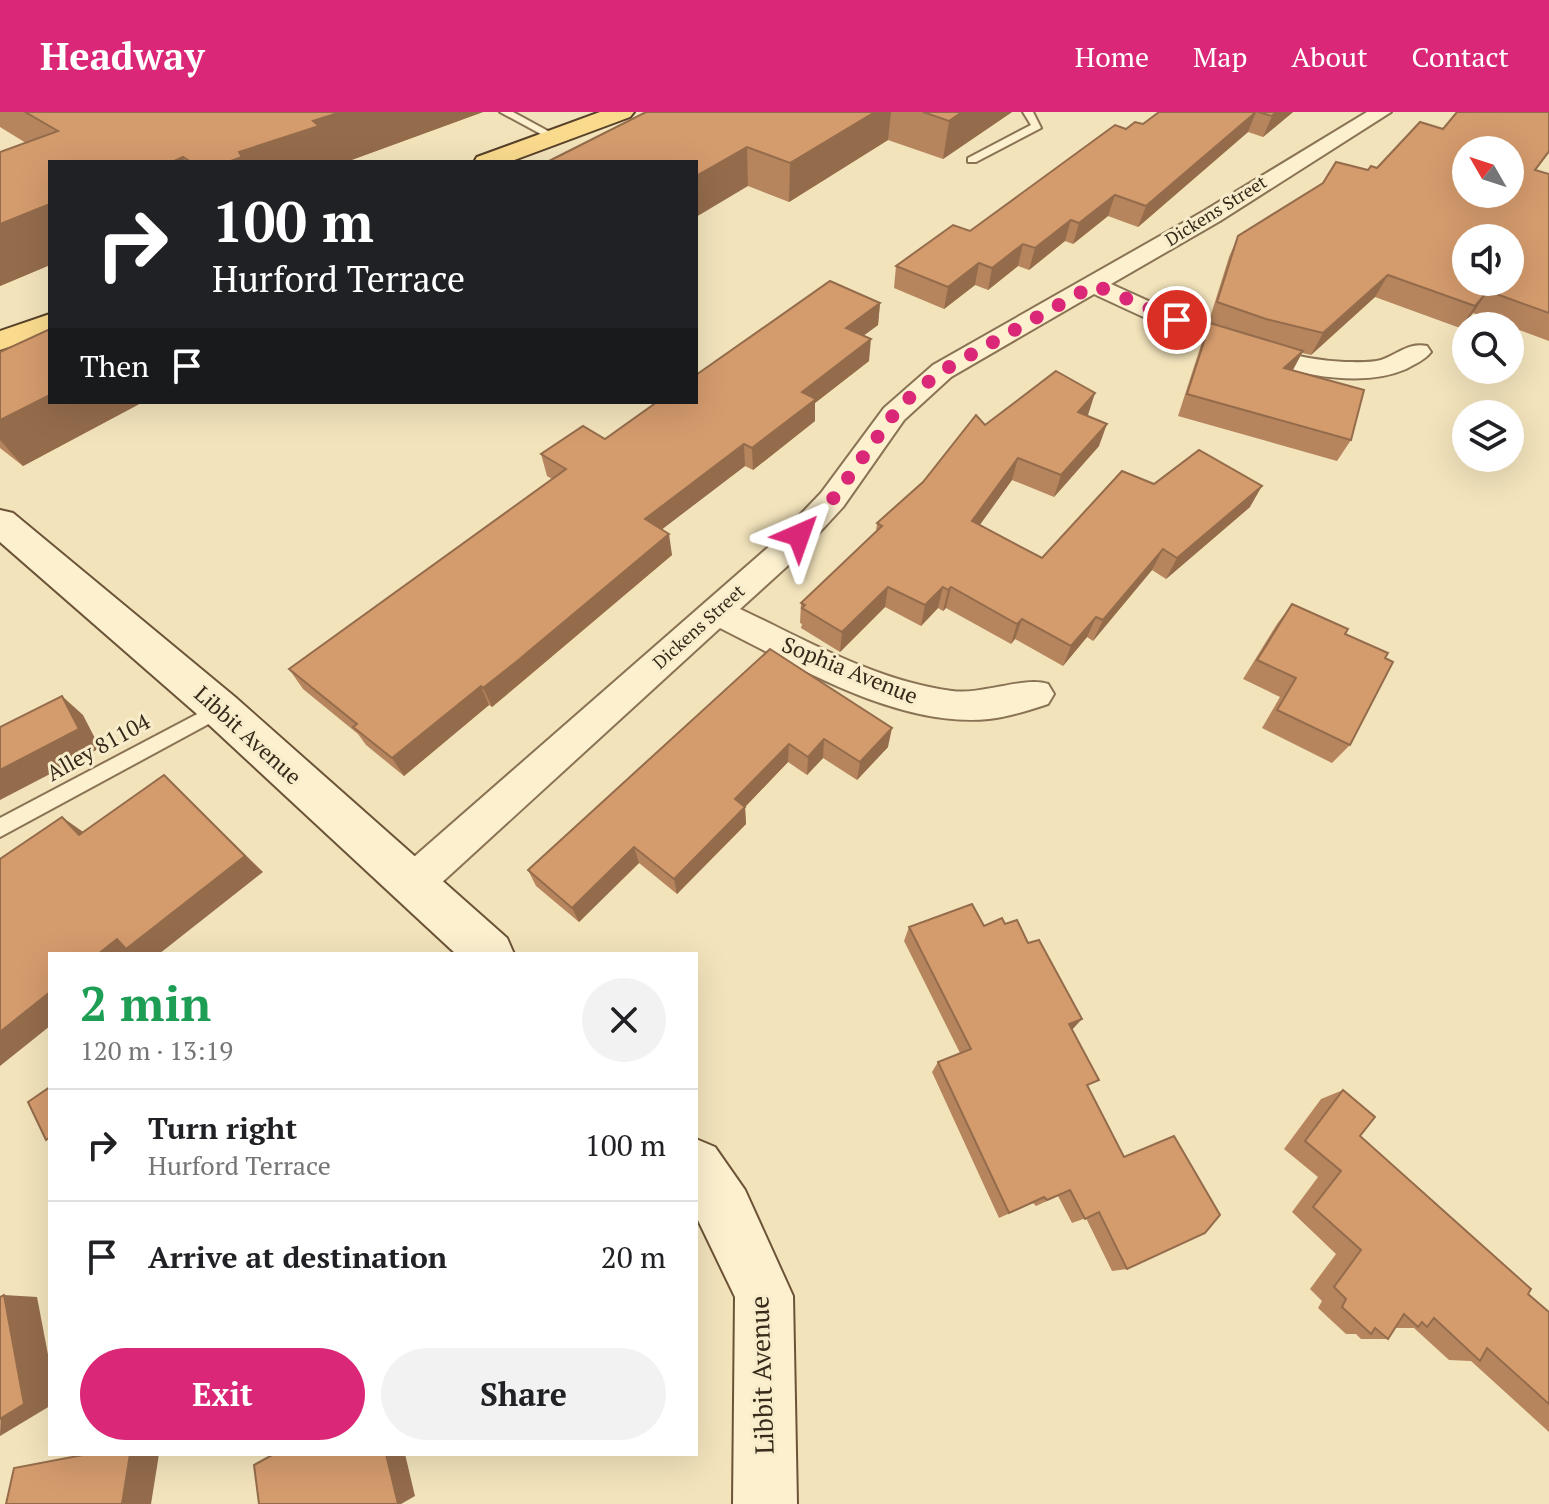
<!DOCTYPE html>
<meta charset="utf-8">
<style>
body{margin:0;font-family:"PT Serif",serif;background:#f2f2f2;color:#202124;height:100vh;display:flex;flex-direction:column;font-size:30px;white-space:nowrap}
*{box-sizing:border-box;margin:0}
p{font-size:26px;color:#757577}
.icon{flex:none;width:44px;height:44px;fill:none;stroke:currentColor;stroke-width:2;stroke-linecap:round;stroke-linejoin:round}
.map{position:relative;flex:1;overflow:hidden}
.sheet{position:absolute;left:48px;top:840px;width:650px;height:504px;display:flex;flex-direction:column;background:#fff;border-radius:0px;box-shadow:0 8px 32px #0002}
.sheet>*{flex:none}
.top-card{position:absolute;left:48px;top:48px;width:650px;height:244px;border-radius:0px;box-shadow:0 8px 32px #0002;background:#202124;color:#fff;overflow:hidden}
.needle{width:52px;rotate:309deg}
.buttons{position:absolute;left:1452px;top:24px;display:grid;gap:16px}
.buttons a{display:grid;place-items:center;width:72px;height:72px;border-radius:50%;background:#fff;box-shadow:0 8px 32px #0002;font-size:40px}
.pin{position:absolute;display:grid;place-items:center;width:68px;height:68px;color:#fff;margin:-34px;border:4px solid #fff;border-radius:50%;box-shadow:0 2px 8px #0007}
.me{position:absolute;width:88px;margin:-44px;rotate:43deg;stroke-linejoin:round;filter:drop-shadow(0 0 6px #0008)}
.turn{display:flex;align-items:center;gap:28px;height:168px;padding:0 32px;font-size:36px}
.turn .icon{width:104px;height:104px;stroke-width:2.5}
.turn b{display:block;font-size:56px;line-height:68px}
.then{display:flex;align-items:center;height:76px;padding:0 32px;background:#0003;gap:16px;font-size:30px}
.round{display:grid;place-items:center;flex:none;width:84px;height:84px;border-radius:42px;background:#f2f2f2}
.head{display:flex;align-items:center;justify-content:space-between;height:136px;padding:0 32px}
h1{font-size:48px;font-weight:800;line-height:60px;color:#1e9e55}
.action{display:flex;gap:16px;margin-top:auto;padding:16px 32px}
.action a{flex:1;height:92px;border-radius:48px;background:#db2777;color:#fff;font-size:32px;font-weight:800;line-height:92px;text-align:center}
.action a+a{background:#f2f2f2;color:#202124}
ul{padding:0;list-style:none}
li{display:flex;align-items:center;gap:24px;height:112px;padding:0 32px;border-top:2px solid #e0e0e0}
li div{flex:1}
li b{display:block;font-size:30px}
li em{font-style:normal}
header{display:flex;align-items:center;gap:48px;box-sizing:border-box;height:112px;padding:0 40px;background:#db2777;color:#fff}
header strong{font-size:38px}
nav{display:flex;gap:44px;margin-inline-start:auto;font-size:28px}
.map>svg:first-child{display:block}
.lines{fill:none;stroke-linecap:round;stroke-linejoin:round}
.lane-casing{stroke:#8a7254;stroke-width:4}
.street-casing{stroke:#8a7254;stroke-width:4}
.secondary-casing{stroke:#6c5337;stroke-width:4}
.primary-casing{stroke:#574029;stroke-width:4}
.lane{fill:#fcf0cf;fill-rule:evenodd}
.street{fill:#fcf0cf;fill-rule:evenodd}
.secondary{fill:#fcf0cf;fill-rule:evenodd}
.primary{fill:#fadb8e;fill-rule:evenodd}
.wall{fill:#b6855e}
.shaded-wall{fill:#946c4c}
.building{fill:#d49b6d;stroke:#946c4c;stroke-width:2;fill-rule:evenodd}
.route{stroke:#db2777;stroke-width:14;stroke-dasharray:0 25.2}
.labels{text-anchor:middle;stroke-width:6;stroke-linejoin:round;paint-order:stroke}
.far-street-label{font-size:18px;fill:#38291a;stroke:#f8edcb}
.street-label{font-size:22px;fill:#38291a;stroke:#f8edcb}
.near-street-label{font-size:26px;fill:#38291a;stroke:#f8edcb}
</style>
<header>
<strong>Headway</strong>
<nav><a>Home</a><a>Map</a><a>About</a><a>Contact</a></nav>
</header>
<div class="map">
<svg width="1549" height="1392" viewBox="0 0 1549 1392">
<rect width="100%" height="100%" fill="#f2e3bb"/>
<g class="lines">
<!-- lane casing -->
<g class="lane-casing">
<g id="lane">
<path d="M500 0H513L559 25 550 27Z"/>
<path d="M1023 0H1033L1041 16 976 50H968V46L1031 13Z"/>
<path d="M220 590 227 592 229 597 227 602 0 725V706Z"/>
</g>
</g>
<!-- street casing -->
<g class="street-casing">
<path id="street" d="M1367 0H1391L1220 109 1111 172C1184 205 1263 246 1345 250 1356 250 1371 251 1381 248 1398 242 1409 230 1427 234L1431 240C1425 248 1415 252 1406 257 1324 293 1169 217 1094 182L951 265 904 308 843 395 794 448 740 497C808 529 876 569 952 579 984 583 1024 564 1048 572L1054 582 1048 592C1030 598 1009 605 989 607 898 616 798 555 720 516L427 784 413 789 399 784 393 771 399 758 772 432 821 381 884 296 933 253 1204 99Z"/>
</g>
<!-- secondary casing -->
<g class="secondary-casing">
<g id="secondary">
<path d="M0 398 13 401 235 585 507 826 514 842H456L205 609 0 430Z"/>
<path d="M696 1027 715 1035 745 1078 793 1184 797 1392H733L735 1185 696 1104Z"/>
</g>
</g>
<!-- primary casing -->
<g class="primary-casing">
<g id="primary">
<path d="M600 0H634L630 5 509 50H474L477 45Z"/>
<path d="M50 202V221L0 238V219Z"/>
</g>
</g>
<!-- lane -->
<use href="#lane" class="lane"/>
<!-- street -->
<use href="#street" class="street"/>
<!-- secondary -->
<use href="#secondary" class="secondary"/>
<!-- primary -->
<use href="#primary" class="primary"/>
</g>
<!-- wall -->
<g class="wall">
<path d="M0 0H483L346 50H50V153L0 174 26 31 0 15Z"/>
<path d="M646 0H1012L943 47 888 28 789 90 748 74Z"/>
<path d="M1159 0H1293L1263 25 1248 20 1138 115 1108 104 1073 132 1065 129 1029 158 1018 154 988 178 975 173 944 197 894 176 896 154 970 119 1126 17 1143 12Z"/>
<path d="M1443 17 1549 41 1536 58 1549 62V229L1473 201 1460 216 1375 185 1311 243 1302 241 1293 258 1351 328 1337 349 1178 304 1201 233 1209 212H1208L1229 145 1238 124 1368 58 1377 56Z"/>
<path d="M880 191 878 213 863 224 869 249 815 291V309L753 358 745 354 662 417 672 443 523 569 492 595 489 593 404 664 366 633 358 622 303 577 289 557 552 367 547 364 541 342 605 327Z"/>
<path d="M0 240 50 290H143L23 354 0 336Z"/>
<path d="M1088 303 1099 334 1054 385 1012 368 979 413 1042 446 1154 372 1250 395 1166 467 1152 458 1093 529 1087 525 1063 554 1015 527 1011 532 946 496 943 499 938 496 921 514 885 495 840 540 801 516 802 512 800 511 801 491 876 420 877 411 985 313Z"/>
<path d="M1292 492 1345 522 1385 546 1350 633 1332 651 1262 616 1280 585 1243 567 1277 512Z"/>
<path d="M770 537 888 635 857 668 823 646 807 663 788 650 745 695 746 712 677 782 639 751 579 810 536 774 528 758Z"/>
<path d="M984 814 1072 917 1088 976 1127 1157 1112 1159 1086 1106 1072 1111 1058 1084 1036 1094 1033 1091 999 1106 932 960 938 950 960 941 904 829 909 815Z"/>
<path d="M1343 978 1360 1024 1528 1182 1549 1200V1320L1471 1249 1449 1248 1414 1216H1395L1388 1227H1361L1356 1222H1346L1318 1196 1322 1189 1310 1177 1336 1142 1292 1100 1318 1065 1284 1037 1321 987Z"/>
</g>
<!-- shaded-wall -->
<g class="shaded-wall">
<path d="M341 0H483L346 50H228L239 40 313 9Z"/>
<path d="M875 0H891L888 28 789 90 790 51Z"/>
<path d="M962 0H1012L943 47 949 9Z"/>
<path d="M1256 0 1248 20 1138 115 1146 94Z"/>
<path d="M1276 0H1293L1263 25 1272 4Z"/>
<path d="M747 35 748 74 696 105V64Z"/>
<path d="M183 45 185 50H172Z"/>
<path d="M1115 83 1108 104 1073 132 1079 111Z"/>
<path d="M50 92V153L0 174V112Z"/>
<path d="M1071 108 1065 129 1029 158 1035 136Z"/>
<path d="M1023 132 1018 154 988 178 992 156Z"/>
<path d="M979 151 975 173 944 197 948 175Z"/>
<path d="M1388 163 1375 185 1311 243 1323 221Z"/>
<path d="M1488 179 1473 201 1460 216 1475 194Z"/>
<path d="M880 191 878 213 844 238 846 216Z"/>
<path d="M871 227 869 249 815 291V309L753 358 752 336 802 280Z"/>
<path d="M1303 239 1291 261 1284 256Z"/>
<path d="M1095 281 1088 303 1071 322 1078 300Z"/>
<path d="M50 283V290H143L23 354 0 328V308Z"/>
<path d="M1107 312 1099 334 1054 385 1061 363Z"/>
<path d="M744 332 745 354 648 428 645 407Z"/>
<path d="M1018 346 1012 368 967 431 972 409Z"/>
<path d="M1262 374 1250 395 1166 467 1177 446Z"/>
<path d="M669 422 672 443 492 595 483 576Z"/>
<path d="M1163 437 1152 458 1093 529 1103 508Z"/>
<path d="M888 475 885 495 840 540 842 520Z"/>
<path d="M943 475 938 496 921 514 925 493Z"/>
<path d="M951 475 946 496 943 499 948 478Z"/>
<path d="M1096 505 1087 525 1063 554 1071 534Z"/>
<path d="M1022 507 1015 527 1011 532 1017 512Z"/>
<path d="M481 574 489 593 404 664 392 646Z"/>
<path d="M62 584 83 603 100 636 0 688V658Z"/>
<path d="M892 616 888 635 857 668 860 650Z"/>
<path d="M824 627 823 646 807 663 808 645Z"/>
<path d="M789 632 788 650 745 695 746 712 677 782 674 767 735 687Z"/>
<path d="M164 663 263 760 159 842H98Z"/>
<path d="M62 705 86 722 79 723Z"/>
<path d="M634 735 639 751 579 810 572 796Z"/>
<path d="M50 880V914L0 954V920Z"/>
<path d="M1082 907 1071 919 1069 912Z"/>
<path d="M4 1183 37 1185 50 1253V1294L0 1324Z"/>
<path d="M130 1342H159L151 1392H122Z"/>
<path d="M386 1342H405L415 1384 401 1392H398Z"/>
</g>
<!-- building -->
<g class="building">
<path d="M25 0H341L313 9 319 14 239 40 242 45 228 50H191L183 45 172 50H50V92L0 112V40L58 19Z"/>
<path d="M646 0H875L790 51 747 35 696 64V50H547Z"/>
<path d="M923 0H962L949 9Z"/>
<path d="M1159 0H1256L1146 94 1115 83 1079 111 1071 108 1035 136 1023 132 992 156 979 151 948 175 896 154 953 113 970 119 1115 13 1126 17 1135 10 1143 12Z"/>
<path d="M1258 0H1276L1272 4Z"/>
<path d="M1457 0H1549V39L1535 58 1549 62V201L1488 179 1475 194 1388 163 1323 221 1266 207 1217 190 1238 124 1323 71 1336 50 1368 58 1371 54 1377 56 1420 10 1443 17ZM1466 38H1510V82H1466ZM1466 126H1510V170H1466Z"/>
<path d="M830 169 880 191 846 216 871 227 802 280 816 287 752 336 744 332 645 407 669 422 516 550 483 576 481 574 392 646 353 615 357 612 289 557 566 357 541 342 583 314 605 327 657 290H696V263Z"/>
<path d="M1210 211 1303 239 1284 256 1364 278 1351 328 1187 282Z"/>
<path d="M50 217V283L0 308V240Z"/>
<path d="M1056 259 1095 281 1078 300 1107 312 1061 363 1018 346 972 409 1042 446 1122 359 1154 372 1199 338 1262 374 1177 446 1163 437 1103 508 1096 505 1071 534 1022 507 1017 512 951 475 948 478 943 475 925 493 888 475 842 520 802 496 805 493 801 491 882 414 877 411 923 370 976 303 985 313Z"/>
<path d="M1292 492 1348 517 1345 522 1388 541 1385 546 1393 550 1350 633 1277 598 1296 566 1257 548Z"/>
<path d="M770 537 892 616 860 650 824 627 808 645 789 632 735 687 745 695 674 767 634 735 572 796 528 758Z"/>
<path d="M62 584 79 617 0 658V615Z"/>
<path d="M164 663 245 744 126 837 117 827 98 842H50V880L0 920V747L62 705 79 723Z"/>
<path d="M972 792 984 814 1002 806 1005 812 1017 808 1028 831 1039 828 1082 907 1069 912 1099 968 1087 973 1124 1045 1174 1024 1220 1103 1205 1121 1127 1157 1099 1100 1085 1107 1070 1078 1047 1088 1044 1085 1009 1101 938 950 971 937 909 815Z"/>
<path d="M50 975V1025L46 1028 28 990Z"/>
<path d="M1343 978 1375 1005 1360 1024 1531 1177 1528 1182 1549 1200V1292L1487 1236 1480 1249 1434 1206 1427 1215 1422 1210 1418 1215 1404 1202 1388 1227 1375 1216 1371 1222 1342 1195 1346 1187 1334 1175 1361 1138 1313 1095 1341 1059 1305 1029Z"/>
<path d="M4 1183 24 1292 0 1307V1185Z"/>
<path d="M88 1342H130L122 1392H6L14 1356Z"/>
<path d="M274 1342H386L398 1392H259L254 1353Z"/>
</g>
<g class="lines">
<!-- route -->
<path class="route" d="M799 423 832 388 894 302 913 282 942 259 1094 173 1177 208"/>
</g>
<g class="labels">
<!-- far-street labels -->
<g class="far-street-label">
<text transform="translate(1216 99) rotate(-32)" y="6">Dickens Street</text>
<text transform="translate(699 515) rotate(-42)" y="6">Dickens Street</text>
</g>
<!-- street labels -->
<g class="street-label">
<text transform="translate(850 558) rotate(22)" y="8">Sophia Avenue</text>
<text transform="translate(248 623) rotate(42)" y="8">Libbit Avenue</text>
<text transform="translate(98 635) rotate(-29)" y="8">Alley 81104</text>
</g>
<!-- near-street labels -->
<g class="near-street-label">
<text transform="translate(762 1263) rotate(-92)" y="9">Libbit Avenue</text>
</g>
</g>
</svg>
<div class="buttons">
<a><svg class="needle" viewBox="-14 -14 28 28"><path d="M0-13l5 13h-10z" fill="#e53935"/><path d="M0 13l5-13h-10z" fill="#757577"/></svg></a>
<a><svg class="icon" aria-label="sound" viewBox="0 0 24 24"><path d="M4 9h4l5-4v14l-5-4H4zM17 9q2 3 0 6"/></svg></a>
<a><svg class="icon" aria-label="search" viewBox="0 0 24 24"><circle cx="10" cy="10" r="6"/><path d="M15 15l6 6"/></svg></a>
<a><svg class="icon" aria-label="layers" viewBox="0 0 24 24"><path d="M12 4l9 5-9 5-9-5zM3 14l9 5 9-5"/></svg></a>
</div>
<div class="pin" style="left:1177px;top:208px;background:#d93025"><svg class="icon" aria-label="arrive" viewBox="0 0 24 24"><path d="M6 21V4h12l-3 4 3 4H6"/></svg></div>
<svg class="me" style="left:799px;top:423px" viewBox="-20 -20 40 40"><path d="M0-17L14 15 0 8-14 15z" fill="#db2777" stroke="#fff" stroke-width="4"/></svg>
<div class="top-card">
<div class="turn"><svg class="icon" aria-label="right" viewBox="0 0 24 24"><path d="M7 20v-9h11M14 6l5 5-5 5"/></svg><div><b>100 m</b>Hurford Terrace</div></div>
<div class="then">Then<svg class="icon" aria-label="arrive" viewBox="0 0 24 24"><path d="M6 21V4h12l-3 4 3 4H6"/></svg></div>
</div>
<section class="sheet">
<div class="head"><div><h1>2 min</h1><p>120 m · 13:19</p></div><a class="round"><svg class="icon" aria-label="close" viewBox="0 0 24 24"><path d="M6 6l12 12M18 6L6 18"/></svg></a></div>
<ul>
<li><svg class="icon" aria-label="right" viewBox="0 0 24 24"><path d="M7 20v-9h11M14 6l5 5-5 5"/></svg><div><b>Turn right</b><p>Hurford Terrace</p></div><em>100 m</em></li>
<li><svg class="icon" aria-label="arrive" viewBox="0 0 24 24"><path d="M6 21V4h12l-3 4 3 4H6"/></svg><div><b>Arrive at destination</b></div><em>20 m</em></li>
</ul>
<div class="action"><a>Exit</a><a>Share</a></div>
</section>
</div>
